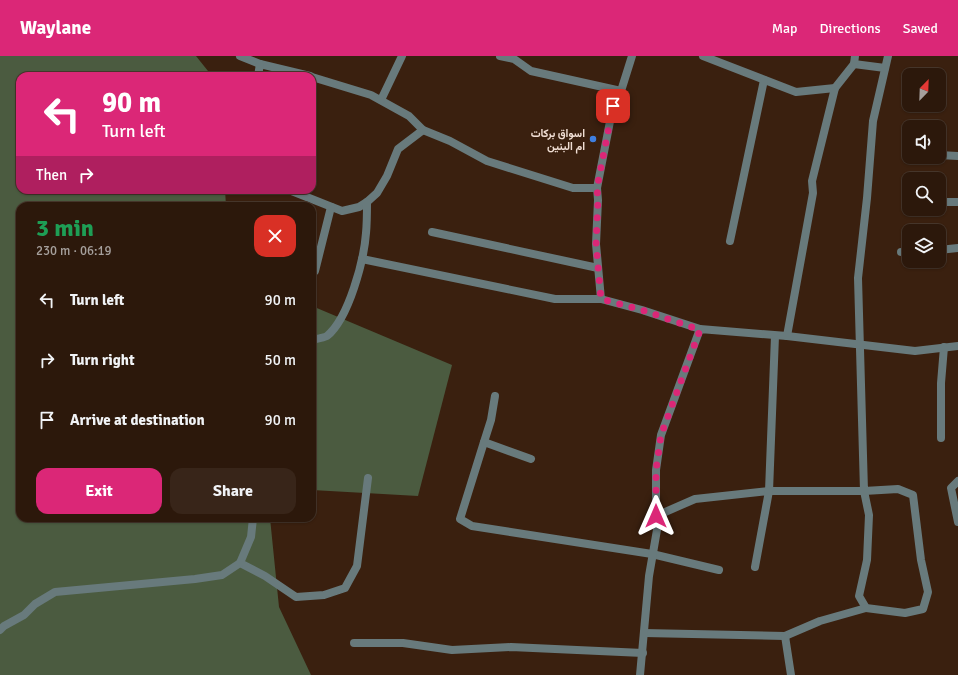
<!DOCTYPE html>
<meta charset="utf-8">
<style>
body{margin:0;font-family:Signika,Vazirmatn,sans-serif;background:#382519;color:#f1f3f6;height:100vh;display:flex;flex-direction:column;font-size:15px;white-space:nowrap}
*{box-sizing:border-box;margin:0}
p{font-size:13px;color:#a6a09d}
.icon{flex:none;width:22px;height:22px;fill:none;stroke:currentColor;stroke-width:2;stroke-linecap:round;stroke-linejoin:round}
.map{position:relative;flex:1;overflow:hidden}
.side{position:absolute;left:16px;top:146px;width:300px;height:320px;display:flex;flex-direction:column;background:#2c180b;border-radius:12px;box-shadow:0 1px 3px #0004,0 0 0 1px #48372c}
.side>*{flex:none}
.hud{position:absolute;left:16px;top:16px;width:300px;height:122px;border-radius:12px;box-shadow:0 1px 3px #0004,0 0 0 1px #48372c;background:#db2777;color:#fff;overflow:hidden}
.needle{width:26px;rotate:23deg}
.controls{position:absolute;left:902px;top:12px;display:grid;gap:8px}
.controls a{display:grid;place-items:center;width:44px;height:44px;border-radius:8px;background:#2c180b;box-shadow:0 1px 3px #0004,0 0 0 1px #48372c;font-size:20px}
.pin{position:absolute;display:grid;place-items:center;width:34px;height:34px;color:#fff;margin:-17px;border-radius:8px;box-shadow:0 2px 6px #0006}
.me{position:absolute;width:44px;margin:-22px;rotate:0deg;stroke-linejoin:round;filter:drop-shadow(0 0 3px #0008)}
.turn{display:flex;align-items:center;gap:14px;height:84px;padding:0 20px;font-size:18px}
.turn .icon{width:52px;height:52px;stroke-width:2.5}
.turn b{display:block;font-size:28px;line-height:34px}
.then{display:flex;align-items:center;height:38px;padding:0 20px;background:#0003;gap:8px;font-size:15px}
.round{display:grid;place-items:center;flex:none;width:42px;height:42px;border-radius:12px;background:#382519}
.overview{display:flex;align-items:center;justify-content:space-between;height:68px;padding:0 20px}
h1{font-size:24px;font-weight:800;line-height:30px;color:#1e9e55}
.cta{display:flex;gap:8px;margin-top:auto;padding:8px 20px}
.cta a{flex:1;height:46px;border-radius:12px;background:#db2777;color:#fff;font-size:16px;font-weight:800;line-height:46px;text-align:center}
.cta a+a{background:#382519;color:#f1f3f6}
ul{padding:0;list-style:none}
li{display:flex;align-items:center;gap:12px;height:60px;padding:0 20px}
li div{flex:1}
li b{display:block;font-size:15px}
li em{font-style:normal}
header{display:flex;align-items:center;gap:24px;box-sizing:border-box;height:56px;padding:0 20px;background:#db2777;color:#fff}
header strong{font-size:19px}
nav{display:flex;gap:22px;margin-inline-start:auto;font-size:14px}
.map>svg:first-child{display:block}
.forest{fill:#4b5b40}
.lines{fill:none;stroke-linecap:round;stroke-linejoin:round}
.minor{stroke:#687a7c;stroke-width:8}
.route{stroke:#db2777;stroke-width:7;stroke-dasharray:0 12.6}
.shop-dot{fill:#3f7fe0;stroke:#3a200f;stroke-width:1.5}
.labels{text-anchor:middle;stroke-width:3;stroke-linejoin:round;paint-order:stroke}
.poi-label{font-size:11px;font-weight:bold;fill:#f0ded4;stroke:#3a200f;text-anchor:end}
</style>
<header>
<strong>Waylane</strong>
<nav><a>Map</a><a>Directions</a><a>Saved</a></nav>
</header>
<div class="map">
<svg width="958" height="619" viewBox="0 0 958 619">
<rect width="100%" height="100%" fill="#3a200f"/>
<!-- forest -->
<g class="forest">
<path d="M0 0H196L212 20H20V134H225L226 150H20V462H270L279 551 311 619H0Z"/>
<path d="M312 250 452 309 418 440 312 434Z"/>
</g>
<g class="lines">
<!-- minor -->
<g class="minor">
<path d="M240 0 260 8 310 20"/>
<path d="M500 0 514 3 531 15 621 35"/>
<path d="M703 0 796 36 835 32"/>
<path d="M854 8 885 12"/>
<path d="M258 20 260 8"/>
<path d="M312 21 371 39 409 60 423 74 450 85 487 105 573 132H597"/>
<path d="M381 44 402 0"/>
<path d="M939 99 958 100"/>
<path d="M289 134 342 155 359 151 367 146 377 137 387 120 398 93 423 74"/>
<path d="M939 146H958"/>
<path d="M432 176 598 212"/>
<path d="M730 185 764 24"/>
<path d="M939 194 958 192"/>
<path d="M901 196H909"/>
<path d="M362 203 555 243H601L642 254 700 273"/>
<path d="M315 215 331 151"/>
<path d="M601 243 596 188 598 144 597 132 613 50 621 35 632 0"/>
<path d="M787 280 813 137 812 125 835 32 854 8 855 0"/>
<path d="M312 284C316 283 323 282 327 280 349 262 364 204 366 177 367 167 367 157 367 146"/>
<path d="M941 382V327L944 291"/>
<path d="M484 386 491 364 495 340"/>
<path d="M531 403 484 386 460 463 472 470 652 498 719 514"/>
<path d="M958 425 951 432 958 466"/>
<path d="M656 460 695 443 769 435H864L898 433 913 439 921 504 928 536 923 553 905 557 866 552 859 540 867 504 869 459 864 435 858 222 867 142 873 65 888 0"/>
<path d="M240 507 265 520 296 541 324 539 345 532 357 510 368 422"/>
<path d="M755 511 769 435 775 280"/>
<path d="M0 574 4 570 24 559 35 548 55 536 195 523 222 519 240 507 251 481 253 462"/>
<path d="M644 577 785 580 820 565 866 552"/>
<path d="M785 580 791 619"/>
<path d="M354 587H403L452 594 511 591 643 597"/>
<path d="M640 619 649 520 658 468 656 460V414L661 379 700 273 787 280 915 295 958 290"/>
</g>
</g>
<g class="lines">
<!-- route -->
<path class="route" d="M613 50 597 132 598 144 596 188 601 243 642 254 700 274 661 379 656 414V460"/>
</g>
<!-- markers -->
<circle class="shop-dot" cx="593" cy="83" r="4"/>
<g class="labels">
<!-- poi labels -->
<g class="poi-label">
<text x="585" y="81">اسواق بركات<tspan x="585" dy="13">ام البنين</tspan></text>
</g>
</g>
</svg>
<div class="controls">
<a><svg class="needle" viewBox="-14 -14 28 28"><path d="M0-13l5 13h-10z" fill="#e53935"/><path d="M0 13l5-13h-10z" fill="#a6a09d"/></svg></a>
<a><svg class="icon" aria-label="sound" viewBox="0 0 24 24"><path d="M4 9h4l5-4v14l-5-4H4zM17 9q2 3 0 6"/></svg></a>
<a><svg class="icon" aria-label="search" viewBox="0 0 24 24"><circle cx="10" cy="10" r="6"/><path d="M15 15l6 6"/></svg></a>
<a><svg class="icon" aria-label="layers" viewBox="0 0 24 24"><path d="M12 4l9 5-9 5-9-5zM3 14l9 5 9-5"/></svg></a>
</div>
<div class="pin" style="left:613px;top:50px;background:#d93025"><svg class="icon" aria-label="arrive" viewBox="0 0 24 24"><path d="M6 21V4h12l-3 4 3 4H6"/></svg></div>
<svg class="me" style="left:656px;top:460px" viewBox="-20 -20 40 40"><path d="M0-17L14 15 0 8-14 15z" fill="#db2777" stroke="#fff" stroke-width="4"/></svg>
<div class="hud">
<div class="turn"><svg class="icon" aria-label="left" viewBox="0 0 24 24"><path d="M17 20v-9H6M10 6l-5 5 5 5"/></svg><div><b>90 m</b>Turn left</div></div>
<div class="then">Then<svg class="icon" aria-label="right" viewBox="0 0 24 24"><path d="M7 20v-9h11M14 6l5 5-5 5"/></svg></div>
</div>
<section class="side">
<div class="overview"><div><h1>3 min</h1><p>230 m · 06:19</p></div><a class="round" style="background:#d93025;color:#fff"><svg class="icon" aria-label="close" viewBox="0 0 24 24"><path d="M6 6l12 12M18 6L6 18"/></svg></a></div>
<ul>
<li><svg class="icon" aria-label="left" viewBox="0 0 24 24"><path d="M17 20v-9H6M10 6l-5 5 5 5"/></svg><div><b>Turn left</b></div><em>90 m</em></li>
<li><svg class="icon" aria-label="right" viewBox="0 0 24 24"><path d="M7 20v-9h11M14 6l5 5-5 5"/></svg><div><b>Turn right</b></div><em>50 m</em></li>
<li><svg class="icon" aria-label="arrive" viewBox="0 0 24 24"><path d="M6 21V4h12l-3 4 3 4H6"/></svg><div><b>Arrive at destination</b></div><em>90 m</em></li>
</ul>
<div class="cta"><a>Exit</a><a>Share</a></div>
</section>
</div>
